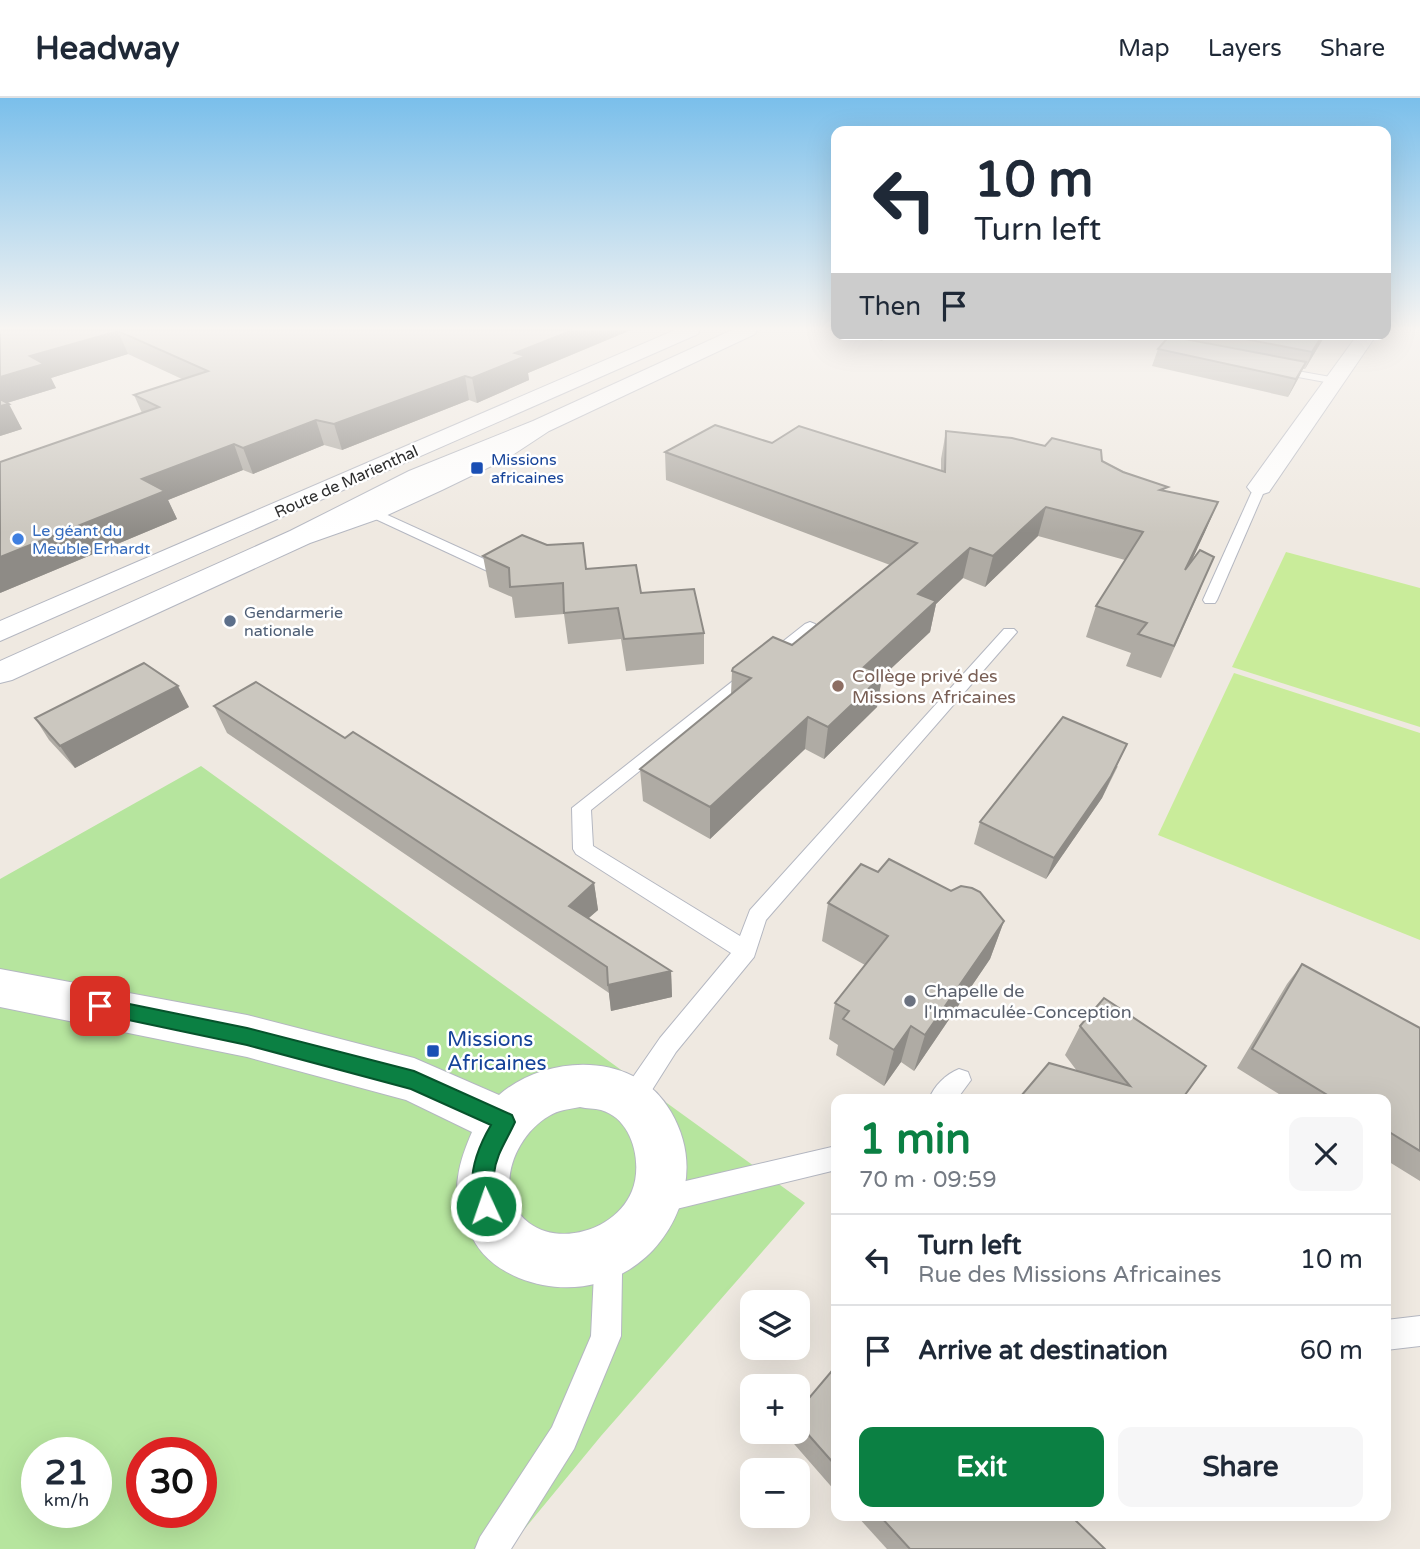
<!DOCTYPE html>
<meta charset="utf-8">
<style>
body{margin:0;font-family:"Varela Round",sans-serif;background:#f6f6f7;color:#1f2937;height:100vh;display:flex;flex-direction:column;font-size:26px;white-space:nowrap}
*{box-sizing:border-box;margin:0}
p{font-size:23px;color:#747a83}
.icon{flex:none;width:38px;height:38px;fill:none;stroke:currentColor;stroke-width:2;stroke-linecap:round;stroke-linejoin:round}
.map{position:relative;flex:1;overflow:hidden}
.details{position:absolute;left:831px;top:996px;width:560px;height:427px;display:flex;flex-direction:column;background:#fff;border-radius:14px;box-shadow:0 7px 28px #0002}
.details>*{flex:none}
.guide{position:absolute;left:831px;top:28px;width:560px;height:214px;border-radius:14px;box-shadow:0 7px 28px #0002;background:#fff;color:#1f2937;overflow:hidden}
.buttons{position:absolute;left:740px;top:1192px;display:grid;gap:14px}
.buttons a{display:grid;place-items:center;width:70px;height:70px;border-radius:14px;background:#fff;box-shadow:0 7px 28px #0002;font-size:35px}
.speed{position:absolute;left:21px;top:1339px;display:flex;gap:14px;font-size:35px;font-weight:700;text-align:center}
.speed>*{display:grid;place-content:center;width:91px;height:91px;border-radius:50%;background:#fff;box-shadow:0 7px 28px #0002;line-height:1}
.speed small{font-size:18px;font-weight:400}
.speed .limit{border:10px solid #d22;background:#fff;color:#111}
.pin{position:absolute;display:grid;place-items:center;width:60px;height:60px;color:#fff;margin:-30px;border-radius:14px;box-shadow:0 4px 10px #0006}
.me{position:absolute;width:77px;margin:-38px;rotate:357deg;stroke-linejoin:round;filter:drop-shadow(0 0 5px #0008)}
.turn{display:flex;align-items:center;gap:24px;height:147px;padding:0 28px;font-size:32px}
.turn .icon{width:91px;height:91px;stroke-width:2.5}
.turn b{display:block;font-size:49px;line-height:60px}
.then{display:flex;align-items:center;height:66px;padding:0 28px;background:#0003;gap:14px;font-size:26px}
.round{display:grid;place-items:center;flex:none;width:74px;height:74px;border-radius:14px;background:#f6f6f7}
.overview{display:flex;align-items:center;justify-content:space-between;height:119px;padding:0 28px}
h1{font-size:42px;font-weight:800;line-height:52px;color:#0b8043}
.button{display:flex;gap:14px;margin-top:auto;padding:14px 28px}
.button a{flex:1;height:80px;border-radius:14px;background:#0b8043;color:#fff;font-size:28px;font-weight:800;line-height:80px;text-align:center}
.button a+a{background:#f6f6f7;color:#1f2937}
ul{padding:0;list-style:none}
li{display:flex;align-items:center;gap:21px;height:91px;padding:0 28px;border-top:2px solid #e0e1e3}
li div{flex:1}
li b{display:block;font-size:26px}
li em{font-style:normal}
header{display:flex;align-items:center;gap:42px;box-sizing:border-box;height:98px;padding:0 35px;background:#fff;border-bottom:2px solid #e0e1e3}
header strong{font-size:33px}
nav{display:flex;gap:38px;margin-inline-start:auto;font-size:24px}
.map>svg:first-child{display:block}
.green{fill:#b6e59e;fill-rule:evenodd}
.pitch{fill:#c9ec9a}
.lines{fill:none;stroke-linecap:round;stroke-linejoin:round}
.service-casing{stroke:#b4b7c1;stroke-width:2}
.minor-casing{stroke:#b4b7c1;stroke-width:2}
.tertiary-casing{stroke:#b4b7c1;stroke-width:2}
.service{fill:#fff;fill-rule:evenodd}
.minor{fill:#fff;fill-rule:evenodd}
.tertiary{fill:#fff;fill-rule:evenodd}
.wall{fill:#afaba4}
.shaded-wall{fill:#8e8b86}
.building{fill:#cbc7bf;stroke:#8e8b86;stroke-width:2}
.route{fill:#0b8043;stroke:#07532c;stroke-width:2}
.transit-dot{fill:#1a4fb4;stroke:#fff;stroke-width:2.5}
.shop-dot{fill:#3f7fe0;stroke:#fff;stroke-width:2.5}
.service-dot{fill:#5c6f8a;stroke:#fff;stroke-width:2.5}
.education-dot{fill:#8d6e63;stroke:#fff;stroke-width:2.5}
.worship-dot{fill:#6b7280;stroke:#fff;stroke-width:2.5}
.labels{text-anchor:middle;stroke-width:5;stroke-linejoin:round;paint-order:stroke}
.far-transit-label{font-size:16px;fill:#164399;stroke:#fff;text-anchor:start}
.far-street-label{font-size:16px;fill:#2e2e2e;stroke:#fff}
.far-shop-label{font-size:16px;fill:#366cbe;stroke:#fff;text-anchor:start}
.far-service-label{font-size:16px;fill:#4e5e75;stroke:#fff;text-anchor:start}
.education-label{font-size:18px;fill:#785e54;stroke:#fff;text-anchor:start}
.worship-label{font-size:18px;fill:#5b616d;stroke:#fff;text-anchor:start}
.near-transit-label{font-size:21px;fill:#164399;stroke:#fff;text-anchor:start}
</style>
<header>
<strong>Headway</strong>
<nav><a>Map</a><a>Layers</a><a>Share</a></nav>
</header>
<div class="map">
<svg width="1420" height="1451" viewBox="0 0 1420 1451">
<rect width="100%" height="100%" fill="#efe9e1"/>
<!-- green -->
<path class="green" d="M201 668 805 1105 601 1338 508 1451H0V781ZM37 1354H96V1414H37ZM142 1354H201V1414H142Z"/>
<!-- pitch -->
<g class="pitch">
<path d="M1286 454 1420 490V629L1232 569Z"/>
<path d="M1234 575 1420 635V842L1158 737Z"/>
</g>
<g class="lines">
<!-- service casing -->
<g class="service-casing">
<g id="service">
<path d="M1275 269 1336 280 1341 283 1336 286 1271 274 1270 272Z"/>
<path d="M1260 385 1266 389 1217 502 1215 505H1205L1203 502 1254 389Z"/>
<path d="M359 404 506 471 508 474 501 478 496 477 354 411 353 408Z"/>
<path d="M810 524 815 526 818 529 815 532 591 712 593 748 740 838 750 812 1004 531H1014L1017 534 766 822 754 859 676 954 640 1011 631 1014 622 1011 619 1003 622 995 660 940 731 855 576 756 573 751 572 710 805 526Z"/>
<path d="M959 971 968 974 971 982 957 1001H929C934 988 946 976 959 971Z"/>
<path d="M836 1048V1072L660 1115 651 1111 647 1102 651 1093 660 1089Z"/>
<path d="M612 1143 622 1147 626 1157 622 1175 621 1238 574 1351 511 1451H475L480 1439 552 1329 591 1238 594 1175 602 1147Z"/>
<path d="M1420 1218V1248L1386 1252V1222Z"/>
</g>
</g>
<!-- minor casing -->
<g class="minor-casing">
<g id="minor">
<path d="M675 232H700L698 236 0 543V523Z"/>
<path d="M1358 236H1377L1269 394 1260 397 1251 394 1247 389Z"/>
<path d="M0 871 247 917 414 960 499 997C547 955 637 953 671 1014 689 1045 691 1077 679 1110 654 1176 584 1206 519 1180 494 1169 478 1156 468 1130 461 1114 455 1097 458 1079 460 1063 466 1048 472 1034L406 1002 247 959 0 909ZM580 1009C587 1011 594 1010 601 1012 633 1021 643 1066 632 1093 617 1131 561 1149 529 1125 491 1096 514 1038 549 1018 558 1012 570 1011 580 1009Z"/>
</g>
</g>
<!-- tertiary casing -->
<g class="tertiary-casing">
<path id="tertiary" d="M732 232H757L755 236 549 333 508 360 442 392 381 420 310 445 12 582 0 585V563L290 433 409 373 533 323Z"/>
</g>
<!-- service -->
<use href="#service" class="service"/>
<!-- minor -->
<use href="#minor" class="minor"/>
<!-- tertiary -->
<use href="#tertiary" class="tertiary"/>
</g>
<!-- wall -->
<g class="wall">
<path d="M0 232H631L528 275 529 282 477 305 469 302 342 352 324 347 253 376 243 372 168 402 177 421 0 495 142 315 134 297 182 281 128 256 51 280 56 290 7 305 22 331 0 338Z"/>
<path d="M858 236H895L881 243Z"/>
<path d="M1171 236H1326L1305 271H1303L1298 281 1288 299 1152 268 1158 251Z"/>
<path d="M946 333 1102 363 1167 394 1218 404 1191 464 1201 490 1161 580 1126 568 1131 555 1086 539 1096 508 1125 462 1038 438 985 489 963 480 936 506 930 534 882 579 877 609 824 661 805 651 710 741 643 703 640 671 731 596 732 573 792 547 890 467 666 382 665 354 772 345 941 373V361Z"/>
<path d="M483 458 586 471 641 495 704 535V566L626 573 621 541 568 546 564 516 515 520 512 499 489 489Z"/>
<path d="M214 608 345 640 594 785 598 812 588 820 671 873 672 899 611 913 609 895 227 635Z"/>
<path d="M189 609 75 670 49 642 35 620Z"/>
<path d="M1118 668 1102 700 1046 781 974 746 980 724Z"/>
<path d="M878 774 1004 823 990 861 914 973 901 964 884 988 836 957 838 947 829 941 835 905 865 867 822 843 828 805Z"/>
<path d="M1302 866 1420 930V1083L1386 1062V1001H1287L1237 970 1287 886Z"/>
<path d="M1080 928 1182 1001H1020L1021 998 1077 973 1065 957Z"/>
<path d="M836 1268V1394L788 1339 789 1334H798V1313Z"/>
<path d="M857 1418H1071L1105 1451H887Z"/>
</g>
<!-- shaded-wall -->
<g class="shaded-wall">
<path d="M573 232H631L528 275 529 282 477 305 472 280 515 255Z"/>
<path d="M118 233 128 256 51 280 56 290 0 307V279L30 258Z"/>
<path d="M882 236H895L881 243Z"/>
<path d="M1323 236H1326L1305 271 1312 254Z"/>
<path d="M1306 264 1298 281 1288 299 1296 281Z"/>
<path d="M465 278 469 302 342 352 334 326Z"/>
<path d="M9 306 22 331 0 338V308Z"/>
<path d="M316 322 324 347 253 376 243 350Z"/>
<path d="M234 346 243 372 168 402 177 421 0 495V459L142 381Z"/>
<path d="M1218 404 1205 434 1173 503 1185 472Z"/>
<path d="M1046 409 1038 438 985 489 993 458Z"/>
<path d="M970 450 963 480 936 506 930 534 882 579 877 609 824 661 828 629 864 569 918 496Z"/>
<path d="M178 588 189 609 75 670 60 648Z"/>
<path d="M808 619 805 651 710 741V709Z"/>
<path d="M1127 646 1102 700 1046 781 1054 760Z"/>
<path d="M594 785 598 812 573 834 569 808Z"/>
<path d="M1004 823 990 861 914 973 925 937Z"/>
<path d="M671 873 672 899 611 913 608 887Z"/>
<path d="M911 928 901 964 884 988 894 952Z"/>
</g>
<!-- building -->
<g class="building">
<path d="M0 232H573L515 255 526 258 472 280 465 278 334 326 316 322 243 350 234 346 142 381 165 393 0 459V364L159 309 134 297 208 273 118 233 30 258 44 266 0 279Z"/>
<path d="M1171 236H1179V240L1306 264 1296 281 1158 251Z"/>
<path d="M1219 236H1323L1312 254Z"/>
<path d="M0 301 9 306 0 308Z"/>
<path d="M715 327 772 345 799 328 945 374 946 333 1012 340 1045 348 1052 340 1101 352 1102 363 1123 374 1168 389 1160 392 1218 404 1185 472 1200 452 1214 459 1174 548 1138 536 1147 525 1096 508 1143 434 1046 409 993 458 970 450 918 496 936 503 864 569 883 577 828 629 808 619 710 709 640 671 751 580 732 573 733 570 773 539 792 547 917 445 665 354Z"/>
<path d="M522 437 547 447 583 445 586 471 636 467 641 495 694 491 704 535 624 541 618 510 564 515 563 485 510 489 509 470 483 458Z"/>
<path d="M144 565 178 588 60 648 35 620Z"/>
<path d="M256 584 345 640 353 634 594 785 569 808 671 873 608 887 607 869 214 608Z"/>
<path d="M1063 619 1127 646 1111 678 1054 760 980 724Z"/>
<path d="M889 761 951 793 961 788 972 790 980 794 1004 823 925 937 911 928 894 952 843 921 849 913 835 905 888 838 828 805 861 766 878 774Z"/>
<path d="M1302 866 1420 930V1053L1386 1032V1001H1334L1252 951Z"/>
<path d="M1104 900 1206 968 1182 1001H1026L1021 998 1049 965 1130 988 1080 928Z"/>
<path d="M836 1268V1368L798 1325V1313Z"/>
<path d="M880 1418H1071L1105 1451H910Z"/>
</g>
<!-- sky -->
<linearGradient id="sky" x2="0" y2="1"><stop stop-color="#7abfeb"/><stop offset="0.53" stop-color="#f8f5f2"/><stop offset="1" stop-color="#f8f5f2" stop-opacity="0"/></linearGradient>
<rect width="1420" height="435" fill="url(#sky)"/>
<!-- route -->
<path class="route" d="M100 900 247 930 414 973 512 1017 515 1024C507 1042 496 1056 494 1076 492 1090 499 1102 493 1115L486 1119 478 1115C465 1086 475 1054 491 1027L411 991 247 947 100 916 93 914 91 908 93 903Z"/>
<!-- markers -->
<g class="transit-dot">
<rect x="470" y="363" width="14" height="14" rx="3.5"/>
<rect x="426" y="946" width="14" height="14" rx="3.5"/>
</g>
<circle class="shop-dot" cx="18" cy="441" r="7"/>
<circle class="service-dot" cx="230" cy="523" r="7"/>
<circle class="education-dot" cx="838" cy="588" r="7"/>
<circle class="worship-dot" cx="910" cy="903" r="7"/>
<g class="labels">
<!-- far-transit labels -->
<g class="far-transit-label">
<text x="491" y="367">Missions<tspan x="491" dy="18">africaines</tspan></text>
</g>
<!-- far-street labels -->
<g class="far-street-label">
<text transform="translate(346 383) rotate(-24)" y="6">Route de Marienthal</text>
</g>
<!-- far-shop labels -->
<g class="far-shop-label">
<text x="32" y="438">Le géant du<tspan x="32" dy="18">Meuble Erhardt</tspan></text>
</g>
<!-- far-service labels -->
<g class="far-service-label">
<text x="244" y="520">Gendarmerie<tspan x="244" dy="18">nationale</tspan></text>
</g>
<!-- education labels -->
<g class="education-label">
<text x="852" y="584">Collège privé des<tspan x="852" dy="21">Missions Africaines</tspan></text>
</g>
<!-- worship labels -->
<g class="worship-label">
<text x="924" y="899">Chapelle de<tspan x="924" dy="21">l'Immaculée-Conception</tspan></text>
</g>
<!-- near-transit labels -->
<g class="near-transit-label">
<text x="447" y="948">Missions<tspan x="447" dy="24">Africaines</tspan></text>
</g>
</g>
</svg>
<div class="buttons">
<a><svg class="icon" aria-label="layers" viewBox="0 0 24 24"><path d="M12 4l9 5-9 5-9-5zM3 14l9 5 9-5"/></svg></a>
<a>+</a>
<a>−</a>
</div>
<div class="speed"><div>21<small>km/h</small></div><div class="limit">30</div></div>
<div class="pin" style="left:100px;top:908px;background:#d93025"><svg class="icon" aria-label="arrive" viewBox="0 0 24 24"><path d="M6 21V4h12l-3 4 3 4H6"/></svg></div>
<svg class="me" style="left:486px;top:1108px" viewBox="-20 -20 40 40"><circle r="17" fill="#0b8043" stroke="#fff" stroke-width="3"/><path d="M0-11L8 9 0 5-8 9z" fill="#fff"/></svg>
<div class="guide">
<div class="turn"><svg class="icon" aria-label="left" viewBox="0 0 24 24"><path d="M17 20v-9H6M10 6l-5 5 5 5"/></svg><div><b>10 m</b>Turn left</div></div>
<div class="then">Then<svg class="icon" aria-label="arrive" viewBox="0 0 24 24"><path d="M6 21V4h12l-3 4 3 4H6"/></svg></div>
</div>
<section class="details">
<div class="overview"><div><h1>1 min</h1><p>70 m · 09:59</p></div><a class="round"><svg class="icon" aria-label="close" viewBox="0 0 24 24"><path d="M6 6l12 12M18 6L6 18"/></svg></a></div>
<ul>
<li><svg class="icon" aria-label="left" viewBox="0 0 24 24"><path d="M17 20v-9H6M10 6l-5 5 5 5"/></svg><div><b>Turn left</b><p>Rue des Missions Africaines</p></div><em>10 m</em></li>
<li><svg class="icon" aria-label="arrive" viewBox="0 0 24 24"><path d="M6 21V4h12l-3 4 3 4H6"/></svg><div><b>Arrive at destination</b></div><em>60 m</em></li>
</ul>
<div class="button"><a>Exit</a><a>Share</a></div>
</section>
</div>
